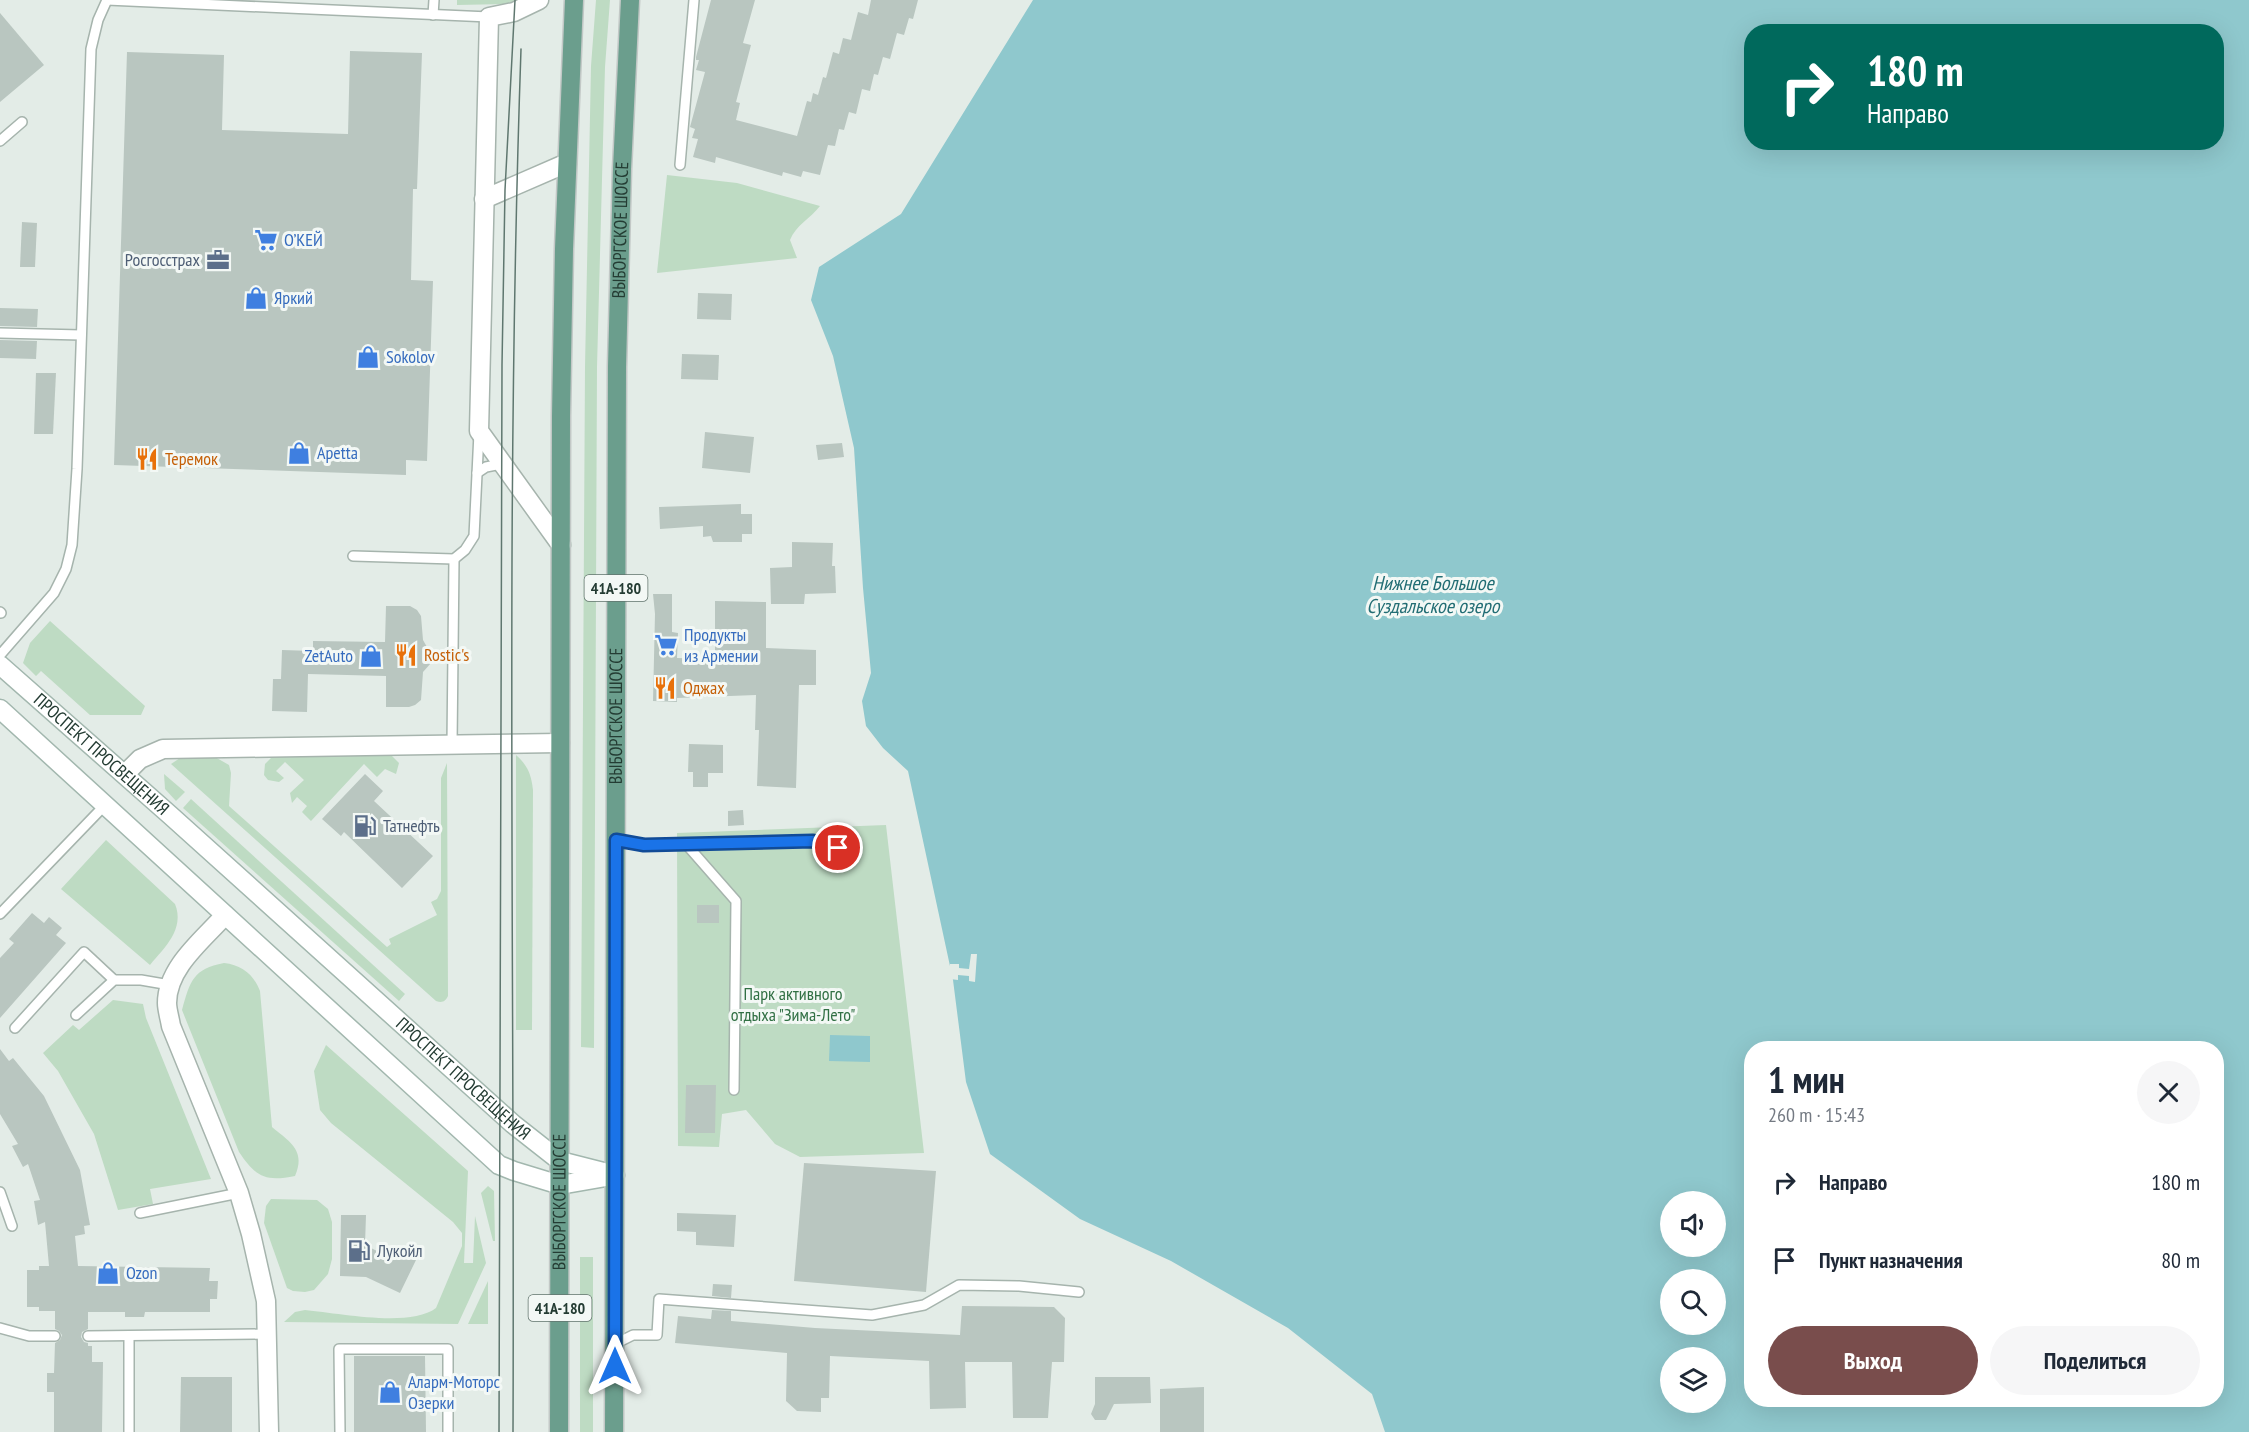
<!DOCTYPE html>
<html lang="ru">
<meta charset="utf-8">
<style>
body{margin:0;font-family:"PT Sans Narrow",sans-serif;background:#f6f6f7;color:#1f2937;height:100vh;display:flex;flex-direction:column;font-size:22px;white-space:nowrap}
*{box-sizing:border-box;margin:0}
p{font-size:20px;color:#747a83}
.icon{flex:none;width:33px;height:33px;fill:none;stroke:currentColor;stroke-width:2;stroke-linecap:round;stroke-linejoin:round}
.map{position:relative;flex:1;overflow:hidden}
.side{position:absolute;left:1744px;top:1041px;width:480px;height:366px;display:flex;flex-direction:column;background:#fff;border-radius:24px;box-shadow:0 6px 24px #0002}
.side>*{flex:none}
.banner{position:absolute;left:1744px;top:24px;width:480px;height:126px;border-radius:24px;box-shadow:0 6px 24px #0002;background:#00695c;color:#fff;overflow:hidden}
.controls{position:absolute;left:1660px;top:1191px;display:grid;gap:12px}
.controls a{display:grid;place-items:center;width:66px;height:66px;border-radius:50%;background:#fff;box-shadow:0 6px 24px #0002;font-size:30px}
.pin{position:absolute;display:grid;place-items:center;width:51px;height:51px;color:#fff;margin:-26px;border:3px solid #fff;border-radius:50%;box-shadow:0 2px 6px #0007}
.me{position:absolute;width:66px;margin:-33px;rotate:0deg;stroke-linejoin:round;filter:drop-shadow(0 0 4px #0008)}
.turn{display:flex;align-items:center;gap:21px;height:126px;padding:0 24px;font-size:27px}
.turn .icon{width:78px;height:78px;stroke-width:2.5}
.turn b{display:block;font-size:42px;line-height:51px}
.round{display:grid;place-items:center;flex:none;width:63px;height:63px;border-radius:32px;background:#f6f6f7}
.overview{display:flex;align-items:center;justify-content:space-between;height:102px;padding:0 24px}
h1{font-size:36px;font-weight:800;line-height:45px}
.button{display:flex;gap:12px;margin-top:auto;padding:12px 24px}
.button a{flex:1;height:69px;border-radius:36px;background:#794d4c;color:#fff;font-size:24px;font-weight:800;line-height:69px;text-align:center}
.button a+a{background:#f6f6f7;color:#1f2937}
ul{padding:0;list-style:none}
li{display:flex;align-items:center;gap:18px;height:78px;padding:0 24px}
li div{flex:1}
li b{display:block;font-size:22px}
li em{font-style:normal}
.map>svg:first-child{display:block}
.green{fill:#bedbc3}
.water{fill:#8fc8cd;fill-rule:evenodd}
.pier{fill:#e3ece7}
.building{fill:#b9c6c0}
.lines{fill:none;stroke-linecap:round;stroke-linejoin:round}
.lane-casing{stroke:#a6b4ad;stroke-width:12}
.street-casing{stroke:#a6b4ad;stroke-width:21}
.secondary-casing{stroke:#a2b7ae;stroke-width:21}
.primary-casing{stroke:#c2c8c6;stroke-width:21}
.lane{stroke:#fff;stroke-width:9}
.street{stroke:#fff;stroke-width:18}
.secondary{stroke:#fff;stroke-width:18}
.primary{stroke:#6b9e8d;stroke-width:18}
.tram{stroke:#5f776f;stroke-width:1.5}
.route-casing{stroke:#114b97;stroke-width:15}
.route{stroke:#1a73e8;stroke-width:10}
.labels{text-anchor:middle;stroke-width:6;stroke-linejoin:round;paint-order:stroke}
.shield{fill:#f3f8f5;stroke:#62746d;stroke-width:1.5}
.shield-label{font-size:16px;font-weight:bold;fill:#243c33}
.street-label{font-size:18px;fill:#243c33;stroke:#f3f8f5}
.shop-label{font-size:18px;fill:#366cbe;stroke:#f3f8f5;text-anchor:start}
.service-label{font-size:18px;fill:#4e5e75;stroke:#f3f8f5;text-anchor:start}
.food-label{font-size:18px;fill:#c56008;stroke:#f3f8f5;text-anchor:start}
.park-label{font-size:18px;fill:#317044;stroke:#f3f8f5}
.water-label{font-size:20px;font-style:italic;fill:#226d74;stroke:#f3f8f5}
</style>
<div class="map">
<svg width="2249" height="1432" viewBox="0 0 2249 1432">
<rect width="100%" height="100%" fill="#e3ece7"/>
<!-- green -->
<g class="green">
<path d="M457 0H516L506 4 457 5Z"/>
<path d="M596 0H610L605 67 597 367 594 1048 581 1047 585 367 591 66Z"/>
<path d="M667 175 737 183 820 206C810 219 796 225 790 240L797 258 657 273Z"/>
<path d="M50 621 145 706 141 715H90L41 671 36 676 23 663 30 643Z"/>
<path d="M391 755 399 763 396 774 385 769 377 777 364 764 311 821 302 812 307 806 297 797 292 803 290 793 304 780 285 762 276 771 284 778 279 782 268 780 264 775 265 764 273 756Z"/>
<path d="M516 755C528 766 531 774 533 790L532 1030H516Z"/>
<path d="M183 756 215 757 229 765 231 773 229 806 387 947 391 944 389 939 437 915 431 902 437 899 441 891V778L447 763 448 996C445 1002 442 1003 436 1001L171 764Z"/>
<path d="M164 774 185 792 176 801 165 789Z"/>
<path d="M191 799 405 994 399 1001 183 808Z"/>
<path d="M886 825 924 1153 800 1157 775 1144 746 1110 722 1114 719 1147 678 1146 677 833Z"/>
<path d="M106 840 175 904C185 929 165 947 150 965L61 889Z"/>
<path d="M224 963C242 965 254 975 260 991L272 1127C290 1142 306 1150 295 1176 265 1182 256 1177 239 1152L182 1010C190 981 193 969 224 963Z"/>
<path d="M113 1000 143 1004 146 1018 211 1179 150 1189 153 1204 118 1210 94 1134 58 1071 43 1053 73 1025 79 1030Z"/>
<path d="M326 1045 468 1171 464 1263H473L475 1216 486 1263 458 1324 284 1322 295 1312 305 1310C338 1313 410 1328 436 1308L462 1246V1233L453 1222 331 1123 320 1110 314 1071Z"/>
<path d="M488 1186 494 1191 495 1241H493L481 1193Z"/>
<path d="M271 1199 317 1200 328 1209 332 1222V1259L328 1274 314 1290 305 1292 293 1291 287 1288 264 1223 266 1206Z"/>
<rect x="580" y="1257" width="13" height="175"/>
<path d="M488 1281V1324H468Z"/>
</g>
<!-- water -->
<g class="water">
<path d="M1033 0H2249V1432H1385L1372 1394 1288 1328 1171 1261 1080 1219 990 1154 966 1082 953 980 908 771 883 748 866 726 862 701 871 673 863 588 854 448 833 356 811 300 819 267 901 214ZM1752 32H2217V142H1752ZM1752 1048H2217V1400H1752ZM1671 1202H1716V1246H1671ZM1671 1280H1716V1324H1671ZM1671 1358H1716V1402H1671Z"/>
<path d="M830 1035 870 1036V1062L829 1061Z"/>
</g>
<!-- pier -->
<path class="pier" d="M971 954H977L975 982 969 981V976L958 975V980L950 979V964H959V968L969 969Z"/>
<!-- building -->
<g class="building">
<path d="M711 0H755L743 43 751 45 736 102 740 103 736 120 797 136 807 101 811 102 813 93 818 95 823 77 826 78 833 52 839 54 843 38 851 40 858 12 868 15 871 0H918L913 19 909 18 904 35 897 33 890 59 883 57 878 75 874 74 870 91 862 89 856 114 849 112 844 130 839 129 835 146 828 145 820 175 803 171 801 177 783 172 782 176 716 157 715 163 693 157 698 139 692 138 695 129 690 127 705 72 696 70 699 60H696V57Z"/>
<path d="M0 13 44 65 0 102Z"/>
<path d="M350 51 422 53 417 189H413L411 280 433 281 427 461 406 460V475L114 465 127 52 224 55 222 130 348 134Z"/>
<path d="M22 222 37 223 35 267H20Z"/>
<path d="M698 293 732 294 731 320 697 319Z"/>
<path d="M0 308 38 309 37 327 0 326Z"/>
<path d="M0 340 37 341 36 359 0 358Z"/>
<path d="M682 354 719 355 718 380 681 379Z"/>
<path d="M36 373H56L53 434H34Z"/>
<path d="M705 432 754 437 750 473 702 468Z"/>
<path d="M842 443 844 457 818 460 816 445Z"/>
<path d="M741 504V514H752V534H742V542H713L711 536 703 537V526L660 529 659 507Z"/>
<path d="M792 542 833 543 832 566H835L836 593 805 594 804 604H771L770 568 792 567Z"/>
<path d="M653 594H672V632L678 633 677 658 715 659V601L766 602V648L816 650V685H799L796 788 757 786 759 730H755L756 695 677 698V702L653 701 655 614Z"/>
<path d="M386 606H410L417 610 421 616 423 640 432 656 431 663 423 672 421 700 415 705 409 707H386V676L308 674 307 712 272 711 273 679H281L282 650 313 651V641L385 642Z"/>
<path d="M689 744 723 745V773H708V787H693V772H688Z"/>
<path d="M365 774 383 791 374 801 433 856 402 888 344 832 341 836 322 819Z"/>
<path d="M743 810 744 825 728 826V811Z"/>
<rect x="697" y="905" width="22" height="18"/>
<path d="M32 913 44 923 49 917 62 928 56 935 66 943 0 1018V958L14 943 9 939Z"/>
<path d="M0 1049 9 1061 13 1058 44 1096 80 1170 90 1225 84 1226 85 1234 75 1236 78 1266 210 1268 209 1281H218L217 1299H210V1312H145L144 1317H125V1312H88V1329L82 1332 81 1337 84 1342 88 1343V1346H92V1362H103L102 1432H54V1392H47V1373H54L55 1343 60 1340 62 1335 59 1331 55 1329V1311H39V1307H27V1270H39V1266H49L45 1222 38 1225 34 1201 40 1200 28 1164 23 1167 12 1146 18 1144 0 1114Z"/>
<path d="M686 1085H716L715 1133H685Z"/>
<path d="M804 1163 936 1171 926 1292 794 1281Z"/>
<path d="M677 1213 736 1215 734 1247 696 1245V1232L677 1231Z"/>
<path d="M341 1215H366L365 1245 387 1256 391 1247 416 1260 400 1293 366 1277 340 1276Z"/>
<path d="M713 1284 732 1285 731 1298 712 1296Z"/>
<path d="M962 1306 1054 1307 1065 1318 1064 1362H1052L1048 1418H1013L1012 1362H965L966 1408 930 1409 929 1361 830 1356 829 1398H821V1412L797 1411 786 1401 787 1353 675 1343 678 1316 711 1319 712 1310 731 1311V1321L815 1328 960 1335Z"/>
<path d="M354 1356H425L426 1432H354Z"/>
<path d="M181 1377H232V1432H180Z"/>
<path d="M1095 1377H1150L1151 1403 1114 1404 1106 1420H1095L1091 1414 1095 1404Z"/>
<path d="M1204 1387V1432H1160V1389Z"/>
</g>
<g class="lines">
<!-- lane casing -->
<g class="lane-casing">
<g id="lane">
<path d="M107 0 489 17"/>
<path d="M433 15 434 0"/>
<path d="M0 141 22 122"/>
<path d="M680 165 694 0"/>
<path d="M0 333 81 335"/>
<path d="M477 473 486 467 501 464"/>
<path d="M353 556 454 559 465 550 474 536 479 433"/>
<path d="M0 612 1 613"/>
<path d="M0 655 54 593 66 569 72 545 77 469 91 49 98 20 107 0"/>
<path d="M452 744 454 559"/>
<path d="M616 840 644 845 813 841 838 848"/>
<path d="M686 844 736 901 734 1090"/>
<path d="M0 914 105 805"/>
<path d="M76 1015 114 980H141L170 985"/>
<path d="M15 1028 84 952 114 980"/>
<path d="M0 1192 12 1226"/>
<path d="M140 1213 239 1193"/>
<path d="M0 1328 29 1336H55"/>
<path d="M88 1336 267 1334"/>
<path d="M129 1337V1432"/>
<path d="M615 1344 633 1335H657L659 1299 872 1315 924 1305 959 1285 1019 1286 1079 1292"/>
<path d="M340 1432 339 1349H448V1432"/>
</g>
</g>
<!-- street casing -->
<g class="street-casing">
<g id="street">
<path d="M539 0 514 12 489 17 479 431 561 545"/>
<path d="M484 199 567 163"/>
<path d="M125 774 140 759 163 749 560 743"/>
<path d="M225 915C204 939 167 967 167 1003 167 1010 170 1019 171 1026L239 1193 251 1234 266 1301 269 1432"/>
</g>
</g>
<!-- secondary casing -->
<g class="secondary-casing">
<g id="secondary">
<path id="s1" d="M0 665 170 815 513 1124 560 1161 615 1175"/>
<path d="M0 709 499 1165 514 1171 560 1185 606 1177"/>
</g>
</g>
<!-- primary casing -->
<g class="primary-casing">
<g id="primary">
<path id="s2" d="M559 1432 561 416 564 249 574 0"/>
<path id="s3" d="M614 1432 617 367 622 169 630 0"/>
</g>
</g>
<!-- lane -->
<use href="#lane" class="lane"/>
<!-- street -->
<use href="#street" class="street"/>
<!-- secondary -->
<use href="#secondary" class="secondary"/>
<!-- primary -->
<use href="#primary" class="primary"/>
<!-- tram -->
<g class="tram">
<path d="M499 1432 502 365 505 190 515 0"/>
<path d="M513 1432C515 971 505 510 521 49"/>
</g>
</g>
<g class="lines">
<!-- route casing -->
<g class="route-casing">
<path id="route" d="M615 1366 616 840 644 845 813 841 838 848"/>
</g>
<!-- route -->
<use href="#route" class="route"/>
</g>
<!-- icons -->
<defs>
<g id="supermarket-bare" transform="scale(1.8)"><path d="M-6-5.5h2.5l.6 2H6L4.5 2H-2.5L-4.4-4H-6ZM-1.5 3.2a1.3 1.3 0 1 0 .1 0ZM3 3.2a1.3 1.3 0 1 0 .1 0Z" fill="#3f7fe0" stroke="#f3f8f5" stroke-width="2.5" paint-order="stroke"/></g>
<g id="office-bare" transform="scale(1.8)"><path d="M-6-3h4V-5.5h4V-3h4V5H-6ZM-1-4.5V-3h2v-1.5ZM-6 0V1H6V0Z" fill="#5c6f8a" stroke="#f3f8f5" stroke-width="2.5" paint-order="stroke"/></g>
<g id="shop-bare" transform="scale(1.8)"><path d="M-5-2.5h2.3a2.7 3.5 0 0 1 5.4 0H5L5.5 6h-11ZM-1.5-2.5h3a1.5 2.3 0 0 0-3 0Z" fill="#3f7fe0" stroke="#f3f8f5" stroke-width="2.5" paint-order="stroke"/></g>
<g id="restaurant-bare" transform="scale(1.8)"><path d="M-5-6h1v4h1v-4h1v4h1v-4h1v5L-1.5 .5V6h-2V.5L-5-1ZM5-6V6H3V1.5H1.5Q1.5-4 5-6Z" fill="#e8710a" stroke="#f3f8f5" stroke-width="2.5" paint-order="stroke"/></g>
<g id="fuel-bare" transform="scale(1.8)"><path d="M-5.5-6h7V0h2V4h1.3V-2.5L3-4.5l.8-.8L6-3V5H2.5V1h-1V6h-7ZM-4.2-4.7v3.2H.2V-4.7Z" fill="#5c6f8a" stroke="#f3f8f5" stroke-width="2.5" paint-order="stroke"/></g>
</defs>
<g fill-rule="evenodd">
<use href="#supermarket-bare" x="266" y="240"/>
<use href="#office-bare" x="218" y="260"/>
<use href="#shop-bare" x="256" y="298"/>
<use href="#shop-bare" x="368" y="357"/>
<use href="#shop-bare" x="299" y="453"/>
<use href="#restaurant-bare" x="147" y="459"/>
<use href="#supermarket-bare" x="666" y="645"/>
<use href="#restaurant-bare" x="406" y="655"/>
<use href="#shop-bare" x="371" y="656"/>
<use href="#restaurant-bare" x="665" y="688"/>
<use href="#fuel-bare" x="365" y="826"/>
<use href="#fuel-bare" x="359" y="1251"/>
<use href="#shop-bare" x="108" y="1273"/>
<use href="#shop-bare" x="390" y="1392"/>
</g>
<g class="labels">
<!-- shield labels -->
<g class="shield">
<rect x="584.5" y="575" width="63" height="26" rx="4.5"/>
<rect x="528.5" y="1295" width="63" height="26" rx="4.5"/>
</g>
<g class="shield-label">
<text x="616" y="594">41А-180</text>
<text x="560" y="1314">41А-180</text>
</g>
<!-- street labels -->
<g class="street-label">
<text dy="6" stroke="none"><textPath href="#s3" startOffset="1202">ВЫБОРГСКОЕ ШОССЕ</textPath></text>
<text dy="6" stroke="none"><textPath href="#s3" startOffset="716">ВЫБОРГСКОЕ ШОССЕ</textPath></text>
<text dy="6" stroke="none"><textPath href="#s1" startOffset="135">ПРОСПЕКТ ПРОСВЕЩЕНИЯ</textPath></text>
<text dy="6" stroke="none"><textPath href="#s1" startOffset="621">ПРОСПЕКТ ПРОСВЕЩЕНИЯ</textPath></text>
<text dy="6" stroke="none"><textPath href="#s2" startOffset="230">ВЫБОРГСКОЕ ШОССЕ</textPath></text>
</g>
<!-- shop labels -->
<g class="shop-label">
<text x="284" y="246">О’КЕЙ</text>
<text x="274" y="304">Яркий</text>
<text x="386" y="363">Sokolov</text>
<text x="317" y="459">Apetta</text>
<text x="684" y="641">Продукты<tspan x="684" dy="21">из Армении</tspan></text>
<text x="353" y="662" text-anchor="end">ZetAuto</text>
<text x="126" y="1279">Ozon</text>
<text x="408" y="1388">Аларм-Моторс<tspan x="408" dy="21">Озерки</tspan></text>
</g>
<!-- service labels -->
<g class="service-label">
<text x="200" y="266" text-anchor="end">Росгосстрах</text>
<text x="383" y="832">Татнефть</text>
<text x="377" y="1257">Лукойл</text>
</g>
<!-- food labels -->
<g class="food-label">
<text x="165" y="465">Теремок</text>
<text x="424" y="661">Rostic's</text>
<text x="683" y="694">Оджах</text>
</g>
<!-- park labels -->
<g class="park-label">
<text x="793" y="1000">Парк активного<tspan x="793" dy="21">отдыха "Зима-Лето"</tspan></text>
</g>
<!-- water labels -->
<g class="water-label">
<text x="1433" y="590">Нижнее Большое<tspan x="1433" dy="23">Суздальское озеро</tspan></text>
</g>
</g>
</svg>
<div class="controls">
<a><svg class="icon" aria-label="sound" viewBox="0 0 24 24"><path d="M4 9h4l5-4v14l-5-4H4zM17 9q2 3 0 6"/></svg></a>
<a><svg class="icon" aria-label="search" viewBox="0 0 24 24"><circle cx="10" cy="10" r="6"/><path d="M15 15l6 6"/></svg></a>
<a><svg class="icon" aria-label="layers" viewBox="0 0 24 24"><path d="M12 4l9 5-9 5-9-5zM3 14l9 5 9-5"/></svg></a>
</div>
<div class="pin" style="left:838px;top:848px;background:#d93025"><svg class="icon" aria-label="arrive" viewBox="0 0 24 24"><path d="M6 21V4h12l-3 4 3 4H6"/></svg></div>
<svg class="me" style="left:615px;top:1366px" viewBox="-20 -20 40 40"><path d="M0-17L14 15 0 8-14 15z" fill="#1a73e8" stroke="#fff" stroke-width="4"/></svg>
<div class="banner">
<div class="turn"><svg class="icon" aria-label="right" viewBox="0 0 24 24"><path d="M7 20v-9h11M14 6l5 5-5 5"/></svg><div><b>180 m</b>Направо</div></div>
</div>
<section class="side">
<div class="overview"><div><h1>1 мин</h1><p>260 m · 15:43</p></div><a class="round"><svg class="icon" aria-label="close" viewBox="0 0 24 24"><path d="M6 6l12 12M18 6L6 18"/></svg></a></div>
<ul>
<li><svg class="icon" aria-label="right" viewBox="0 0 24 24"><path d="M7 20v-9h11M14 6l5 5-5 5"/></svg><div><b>Направо</b></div><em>180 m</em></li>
<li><svg class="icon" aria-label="arrive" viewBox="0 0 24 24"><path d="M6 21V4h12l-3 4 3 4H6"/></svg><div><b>Пункт назначения</b></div><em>80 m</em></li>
</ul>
<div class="button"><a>Выход</a><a>Поделиться</a></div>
</section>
</div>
